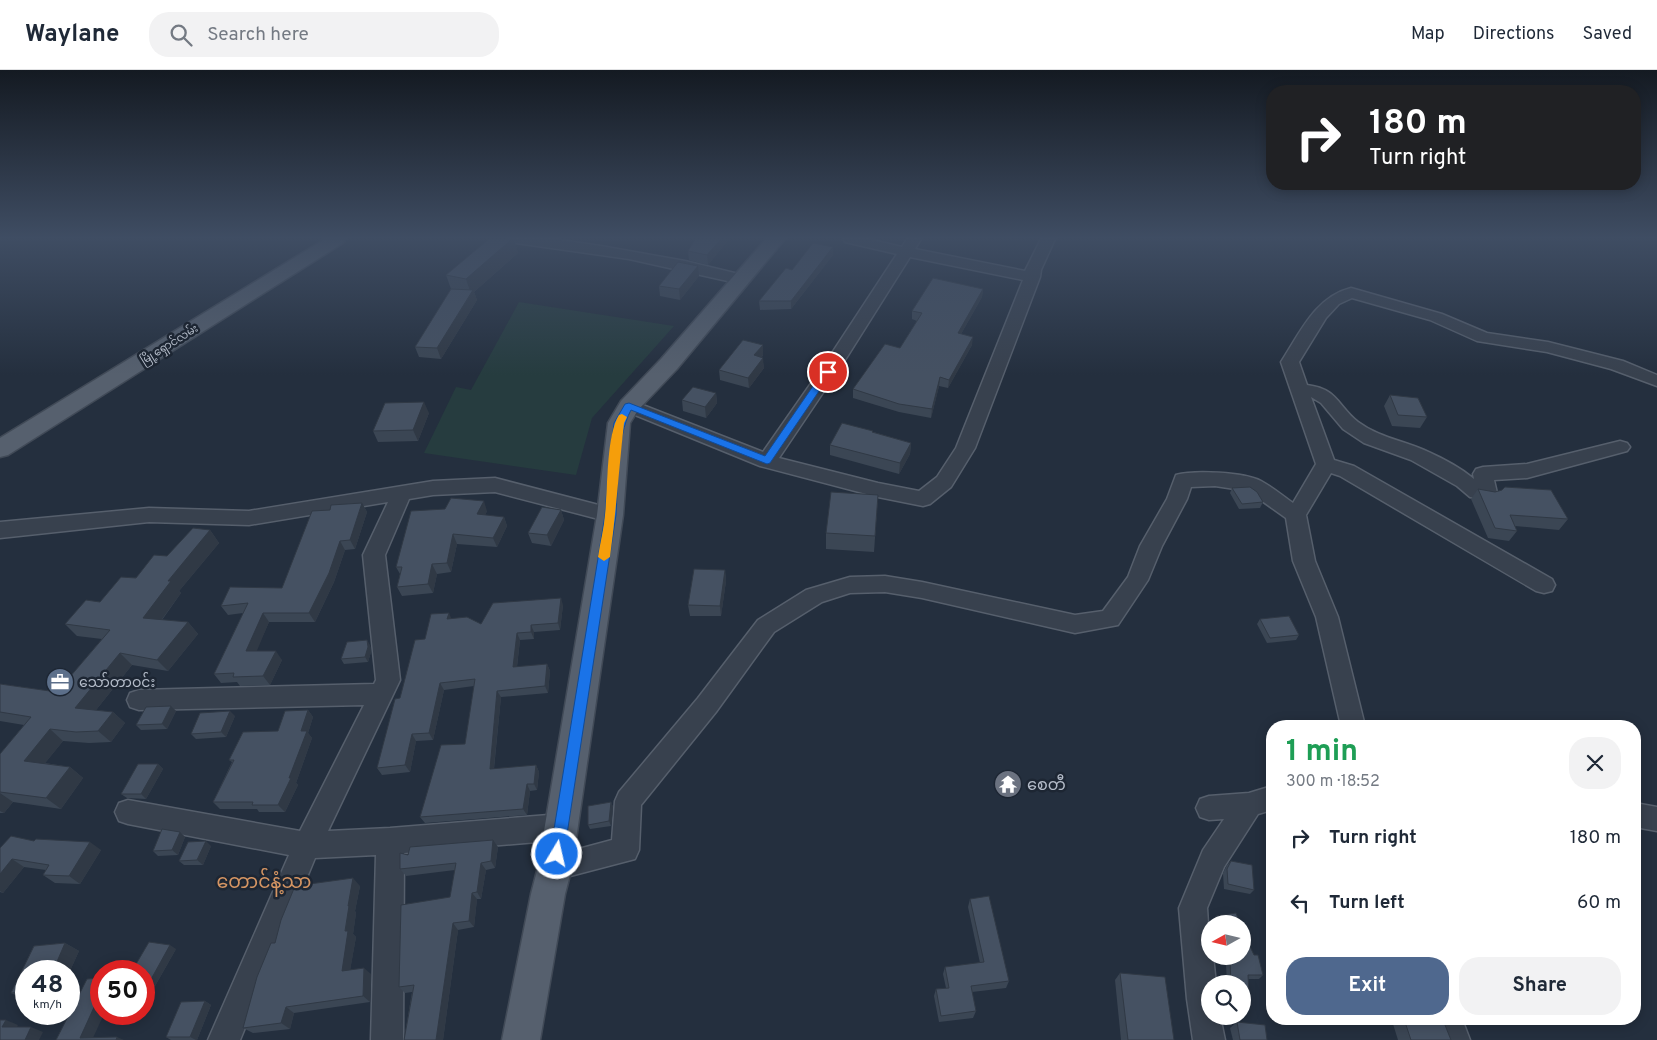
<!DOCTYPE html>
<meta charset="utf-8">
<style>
body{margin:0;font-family:Overpass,"Noto Sans Myanmar",sans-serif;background:#f2f2f3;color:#1f2937;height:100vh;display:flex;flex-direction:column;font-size:19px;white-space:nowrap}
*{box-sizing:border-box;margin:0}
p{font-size:16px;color:#747a83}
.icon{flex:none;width:28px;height:28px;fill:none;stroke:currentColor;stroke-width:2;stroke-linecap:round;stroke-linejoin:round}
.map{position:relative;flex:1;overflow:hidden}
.panel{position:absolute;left:1266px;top:650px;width:375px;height:305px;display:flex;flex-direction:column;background:#fff;border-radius:20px;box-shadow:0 2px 12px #0003}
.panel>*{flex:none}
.banner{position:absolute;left:1266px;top:15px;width:375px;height:105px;border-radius:20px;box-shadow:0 2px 12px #0003;background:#202124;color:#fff;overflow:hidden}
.needle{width:32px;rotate:262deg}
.fabs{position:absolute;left:1201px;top:845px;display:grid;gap:10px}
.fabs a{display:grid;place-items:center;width:50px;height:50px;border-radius:50%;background:#fff;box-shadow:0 2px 12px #0003;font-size:25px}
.speed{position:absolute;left:15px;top:890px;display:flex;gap:10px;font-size:25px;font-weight:700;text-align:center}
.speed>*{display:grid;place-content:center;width:65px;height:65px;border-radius:50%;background:#fff;box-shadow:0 2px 12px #0003;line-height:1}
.speed small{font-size:12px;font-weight:400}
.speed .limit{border:8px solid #d22;background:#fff;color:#111}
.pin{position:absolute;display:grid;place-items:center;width:42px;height:42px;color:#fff;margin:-21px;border:2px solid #fff;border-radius:50%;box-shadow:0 1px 5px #0007}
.me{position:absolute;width:55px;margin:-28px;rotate:9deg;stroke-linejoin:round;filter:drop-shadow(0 0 4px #0008)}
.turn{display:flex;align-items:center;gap:18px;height:105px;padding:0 20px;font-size:22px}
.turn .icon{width:65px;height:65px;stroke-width:2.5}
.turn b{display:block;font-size:35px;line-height:42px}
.round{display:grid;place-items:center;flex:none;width:52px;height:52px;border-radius:20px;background:#f2f2f3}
.head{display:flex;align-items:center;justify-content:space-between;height:85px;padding:0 20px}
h1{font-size:30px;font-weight:700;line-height:38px;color:#1e9e55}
.action{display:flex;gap:10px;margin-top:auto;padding:10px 20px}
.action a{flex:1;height:58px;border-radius:20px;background:#4f688e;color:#fff;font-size:20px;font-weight:700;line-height:58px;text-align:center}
.action a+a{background:#f2f2f3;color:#1f2937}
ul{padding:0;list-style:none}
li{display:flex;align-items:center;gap:15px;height:65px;padding:0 20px}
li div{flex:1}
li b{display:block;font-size:19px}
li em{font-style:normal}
header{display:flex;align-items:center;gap:30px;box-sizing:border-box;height:70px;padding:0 25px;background:#fff;border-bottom:1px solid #e0e1e3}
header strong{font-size:24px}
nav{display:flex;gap:28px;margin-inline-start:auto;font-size:18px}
.search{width:350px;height:45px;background:#f2f2f3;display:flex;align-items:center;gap:12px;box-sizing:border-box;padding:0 18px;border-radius:20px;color:#747a83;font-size:19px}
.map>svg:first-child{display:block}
.green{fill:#263c3f}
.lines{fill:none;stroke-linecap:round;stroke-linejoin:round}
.minor-casing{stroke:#565f6c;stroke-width:3}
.major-casing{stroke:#414a57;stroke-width:3}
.minor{fill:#38414e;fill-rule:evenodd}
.major{fill:#56606e;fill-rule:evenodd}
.wall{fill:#3b4654}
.shaded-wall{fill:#303945}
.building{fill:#455162;stroke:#303945}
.route{fill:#1a73e8;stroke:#114b97}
.slow{fill:#f59e0b}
.labels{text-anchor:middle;stroke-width:5;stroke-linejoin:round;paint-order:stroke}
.far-street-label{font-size:11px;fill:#b4bcc9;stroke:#1d2633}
.poi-label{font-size:14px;fill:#b4bcc9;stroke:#1d2633;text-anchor:start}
.near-poi-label{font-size:16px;fill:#b4bcc9;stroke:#1d2633;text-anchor:start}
.near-quarter-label{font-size:19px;fill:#d59563;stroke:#1d2633}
</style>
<header>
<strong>Waylane</strong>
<div class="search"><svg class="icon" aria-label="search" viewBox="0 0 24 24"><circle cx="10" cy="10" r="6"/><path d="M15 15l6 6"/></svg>Search here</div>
<nav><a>Map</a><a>Directions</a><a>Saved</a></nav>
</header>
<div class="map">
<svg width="1657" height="970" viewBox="0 0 1657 970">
<rect width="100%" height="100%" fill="#242f3e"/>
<!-- green -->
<path class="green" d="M519 232 674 256 592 348 576 405 424 383 456 317 471 320Z"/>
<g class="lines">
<!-- minor casing -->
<g class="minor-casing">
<g id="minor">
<path d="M509 169H553L601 176 685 191 747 206 749 209 747 212 741 214 629 189 516 173 511 172Z"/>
<path d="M843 169H868L902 177 907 169H921L915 179 1025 201 1041 169H1055L1041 200 1040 207 975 378 951 417 930 434 923 436 878 427 760 396 623 340 620 336 623 332 629 330 635 332 763 382 830 286 897 184 845 172ZM910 187 1023 210 956 378 937 407 919 421 878 413 779 388 847 287Z"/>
<path d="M1351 218 1442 244 1487 263 1548 272 1623 291 1657 305V316L1611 299 1547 282 1477 271 1430 250 1352 228 1339 234 1326 248 1299 292 1307 315C1338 319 1337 335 1358 352 1378 367 1401 370 1424 380 1440 387 1461 398 1474 409L1473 404 1476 399 1483 397 1527 394 1620 371 1627 373 1630 377 1627 381 1527 408 1494 410 1497 423 1494 428 1487 430 1470 427 1457 416 1411 390 1364 373 1343 359 1321 333 1311 327 1334 390 1354 396 1552 509 1555 515 1552 521 1544 523 1536 521 1340 406 1331 403 1306 445 1315 491 1338 547 1365 656H1341L1316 547 1293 491 1286 448 1248 421 1215 416 1191 417 1187 429 1162 476 1148 510 1118 555 1075 563 922 528 885 522 850 523 822 532 774 562 716 642 641 735 639 780 635 789 555 810 545 806 541 797 545 788 612 770 615 731 619 722 698 628 758 550 806 520 850 507 885 506 922 512 1075 545 1103 541 1128 507 1140 476 1167 429 1176 405C1194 400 1244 402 1261 411 1272 417 1283 426 1293 433L1316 394 1281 292C1300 263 1315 227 1351 218Z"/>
<path d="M495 408 610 438 617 440 620 445 617 450 610 452 495 422 433 425 409 429 385 485 400 610 328 761 390 758 561 744 570 748 574 757 570 766 561 770 404 783 403 970H371L376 785 315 788 240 970H208L289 785 128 754 119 751 115 742 119 733 128 730 300 761 364 635 139 640 130 637 127 630 130 623 139 620 374 614 376 610 363 485 388 432 249 455 149 452 0 468V452L149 438 249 441 433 411Z"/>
<path d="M1272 716V740L1258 744 1224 797 1207 838 1210 886H1213L1216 914H1210V946H1220L1225 970H1193L1187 929 1179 838 1203 780 1224 749 1209 750 1200 747 1196 738 1200 729 1209 726 1249 723Z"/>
<path d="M1635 733 1657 737V761L1635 757Z"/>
<path d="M1432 949H1462L1470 970H1438Z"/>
</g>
</g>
<!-- major casing -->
<g class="major-casing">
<g id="major">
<path d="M325 169H346L343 173 8 385 0 387V368Z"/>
<path d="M766 169H785L677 299 638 340 630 353 623 445 572 797 565 824 540 970H502L531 824 538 797 597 445 608 353 621 331 661 289Z"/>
</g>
</g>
<!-- minor -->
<use href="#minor" class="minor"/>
<!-- major -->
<use href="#major" class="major"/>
</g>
<!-- wall -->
<g class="wall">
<path d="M489 169H514L518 183 474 222 477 230 441 289 419 287 415 277 451 219 446 205Z"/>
<path d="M729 169 708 195 689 190 688 181Z"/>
<path d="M833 185 791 239 760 240 759 231 792 200Z"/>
<path d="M698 196 699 206 680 230 660 226 659 216Z"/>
<path d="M983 219 982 227 961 264 972 275 948 318 939 316 931 348 899 342 853 328V319L900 278 917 251 912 249V241Z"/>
<path d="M763 275V285L762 287 764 298 749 318 720 310 719 300Z"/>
<path d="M716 323 717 333 706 348 683 341 682 330Z"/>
<path d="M1390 325 1427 347 1420 358 1392 356 1384 336Z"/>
<path d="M429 343 418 371 378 372 373 361Z"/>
<path d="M873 362 911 373 910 384 899 404 830 385V375Z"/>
<path d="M1232 418 1263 432 1260 438 1239 439 1230 423Z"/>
<path d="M1478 419 1568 449 1559 460 1515 456 1517 461 1509 471 1488 468 1471 429Z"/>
<path d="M878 425 874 482 826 479V463Z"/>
<path d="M362 433 367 442 355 479 345 480 334 512 315 552H269L256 581 282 590 270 615 240 616 237 612 221 613 214 604 243 543 228 545 221 536 282 518Z"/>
<path d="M445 439 487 441 485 445 504 447 507 456 497 477 457 474 451 502 437 504 433 523 402 526 397 517 400 504 396 497Z"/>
<path d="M561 440 564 450 551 476 532 473 528 463Z"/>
<path d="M210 460 219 473 179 521 181 523 162 550 188 552 198 564 168 601 132 595 96 640 113 642 125 653 111 672 89 673 63 671 45 693 70 697 83 708 61 739 13 732 4 743H0V684L24 655 0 651V614L57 622 102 569 77 566 65 554 100 532 167 486Z"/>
<path d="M725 500 726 511 721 546H690L688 535Z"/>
<path d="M563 535 560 560 534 562V569L520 570 517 597 547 594 550 601 548 623 501 627 494 699 536 695 539 702 537 720 530 721 527 745 425 753 420 747 465 674 474 616 444 620 433 670 416 671 410 702 382 705 377 698 400 628 425 569 452 549 481 554Z"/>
<path d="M1260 549 1299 565 1296 570 1267 573 1257 554Z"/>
<path d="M370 575 371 582 368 592 344 594 341 589Z"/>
<path d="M171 636 176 641 167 659 141 660 136 655Z"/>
<path d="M308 640 313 647 308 663 312 668 296 713 298 715 285 742H259L257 739H220L213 732 232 692 229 690 278 661Z"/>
<path d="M235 646 226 667 196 669 191 664Z"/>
<path d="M158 694 163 699 146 729 127 728 121 724Z"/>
<path d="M611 732 613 737 611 756 590 759 588 755Z"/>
<path d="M180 762 185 767 178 785 158 786 153 781Z"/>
<path d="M34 771 101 780 80 814 55 813 43 805 46 800 24 797 3 823 0 822V778Z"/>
<path d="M211 776 203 795H184L179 791Z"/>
<path d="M498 777 495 798 486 800 481 829H477L474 857 458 860 443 970H404L412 922 405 923 399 917 450 827 455 800 406 806 400 799 408 785Z"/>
<path d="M1231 791 1254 820 1250 824 1224 819 1223 803 1227 795Z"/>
<path d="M360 816 355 841 356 843 353 864 356 867 350 900 371 904 370 932 294 943 290 959 253 963 243 958 275 873Z"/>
<path d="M970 829 1009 911 1006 918 972 922 976 941 973 948 939 952 934 926 936 919 946 918 943 904 945 897 980 893 968 837Z"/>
<path d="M1216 846 1240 854H1214L1213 850Z"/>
<path d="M65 873 79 881 69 903V901H26V930L11 923 34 876Z"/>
<path d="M176 879 155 916 144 915V901Z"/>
<path d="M1224 886H1242L1263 905 1259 909H1248L1249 926 1245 929H1242V914H1227L1226 895Z"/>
<path d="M1120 903 1174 970H1121L1115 910Z"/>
<path d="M205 931 211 935 197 970H171L166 967Z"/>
<path d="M1401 949H1430L1451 970H1398L1393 954Z"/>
<path d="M1237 952 1267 970H1233L1230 958Z"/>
</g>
<!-- shaded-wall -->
<g class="shaded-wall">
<path d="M512 169H514L518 183 474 222 477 230 441 289 437 278 471 224 466 209Z"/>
<path d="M721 169H729L708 195 707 185Z"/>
<path d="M833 177V185L791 239V231Z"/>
<path d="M698 196 699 206 680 230 679 219Z"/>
<path d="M983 219 982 227 957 271 958 263Z"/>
<path d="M973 267 972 275 948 318 949 310Z"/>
<path d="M763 275V285L755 296 754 285Z"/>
<path d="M763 288 764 298 749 318 748 308Z"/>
<path d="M940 307 939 316 931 348 932 339Z"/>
<path d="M716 323 717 333 706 348 705 337Z"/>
<path d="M424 332 429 343 418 371 413 360Z"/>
<path d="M911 373 910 384 899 404 900 393Z"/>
<path d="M484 431 487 441 481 454 477 444Z"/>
<path d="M362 433 367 442 355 479 350 470Z"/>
<path d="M561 440 564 450 551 476 547 465Z"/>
<path d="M504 447 507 456 497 477 493 468Z"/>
<path d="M210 460 219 473 179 521 181 523 154 560 143 548 168 511Z"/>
<path d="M453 464 457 474 451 502 447 493Z"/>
<path d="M340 471 345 480 334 512 315 552 309 543Z"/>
<path d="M432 494 437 504 433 523 428 514Z"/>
<path d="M725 500 726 511 721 546 720 536Z"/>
<path d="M561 528 563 535 560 560 558 553Z"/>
<path d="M263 543 269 552 253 590 246 581Z"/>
<path d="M449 543 452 550 447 549Z"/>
<path d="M188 552 198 564 168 601 157 590Z"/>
<path d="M531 555 534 562V569L531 562Z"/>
<path d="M517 563 520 570 516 604 513 597Z"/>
<path d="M367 570 370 575 371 582 368 592 365 587Z"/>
<path d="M276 581 282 590 270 615 263 606Z"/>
<path d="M120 583 132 595 88 650 75 638Z"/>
<path d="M547 594 550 601 548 623 545 616Z"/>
<path d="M440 613 444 620 433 670 429 663Z"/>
<path d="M497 621 501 627 493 706 490 699Z"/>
<path d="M171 636 176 641 167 659 162 654Z"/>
<path d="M308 640 313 647 308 663 312 668 296 713 298 715 285 742 278 735 289 708 301 661Z"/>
<path d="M230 641 235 646 226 667 221 662Z"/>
<path d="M113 642 125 653 111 672 98 661Z"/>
<path d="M50 659 63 671 38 702 24 691Z"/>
<path d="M412 664 416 671 410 702 405 695Z"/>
<path d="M158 694 163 699 146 729 141 724Z"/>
<path d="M536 695 539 702 537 720 534 714Z"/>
<path d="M70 697 83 708 61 739 46 728Z"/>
<path d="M527 714 530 721 527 745 523 739Z"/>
<path d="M0 723 13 732 4 743 0 741Z"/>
<path d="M611 732 613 737 611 756 609 751Z"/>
<path d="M180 762 185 767 178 785 172 780Z"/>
<path d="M493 770 498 777 495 798 491 791Z"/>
<path d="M206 771 211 776 203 795 197 790Z"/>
<path d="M90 772 101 780 80 814 69 806Z"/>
<path d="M12 789 24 797 3 823 0 821V804Z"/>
<path d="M481 793 486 800 481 829 477 822Z"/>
<path d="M353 808 360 816 355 841 356 843 353 864 356 867 349 907 342 901 348 836Z"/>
<path d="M472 823 477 829 474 857 469 851Z"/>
<path d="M453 853 458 860 443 970H436Z"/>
<path d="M65 873 79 881 69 903V901H53Z"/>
<path d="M170 875 176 879 155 916 149 913Z"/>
<path d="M364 898 371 904 370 932 363 926Z"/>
<path d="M101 922V944H104L92 970 80 968Z"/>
<path d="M205 931 211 935 197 970H196L190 967Z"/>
<path d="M286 937 294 943 290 959 281 953Z"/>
<path d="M6 950 18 955 14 963 2 957Z"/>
<path d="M31 957 43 962 39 970H25Z"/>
<path d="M117 967 124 970H116Z"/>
</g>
<!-- building -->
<g class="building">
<path d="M489 169H512L466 209 446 205Z"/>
<path d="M695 169H721L707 185 688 181Z"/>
<path d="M813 173 833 177 791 231H759L786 198 792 200Z"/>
<path d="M678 192 698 196 679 219 659 216Z"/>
<path d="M933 208 983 219 958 263 973 267 949 310 940 307 932 339 899 334 853 319 885 274 900 278 922 243 912 241Z"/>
<path d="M451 219 473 220 437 278 415 277Z"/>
<path d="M743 270 763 275 754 285 763 288 748 308 719 300Z"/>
<path d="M693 317 716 323 705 337 682 330Z"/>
<path d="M1390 325 1418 328 1427 347 1398 345Z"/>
<path d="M424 332 413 360 373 361 385 333Z"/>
<path d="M842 353 873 361 872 362 911 373 900 393 830 375Z"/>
<path d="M1250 417 1257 422 1263 432 1242 434 1232 418Z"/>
<path d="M1505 417 1551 420 1568 449 1510 445 1517 461 1495 458 1478 419 1495 422 1502 420Z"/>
<path d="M831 422 878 425 875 466 826 463Z"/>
<path d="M451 428 484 431 477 444 504 447 493 468 453 464 447 493 432 494 428 514 397 517 402 497H396L411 441 445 439Z"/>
<path d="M362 433 350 470 340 471 329 503 309 543H263L246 581H276L263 606 233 607 234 603 214 604 248 533 221 536 230 517 282 518 312 441 330 440 331 435Z"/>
<path d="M542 437 561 440 547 465 528 463Z"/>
<path d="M193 458 210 460 168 511H171L143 548 188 552 157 590 120 583 75 638 113 642 98 661 76 662 50 659 24 691 70 697 46 728 0 722V684L31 647 0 642V614L57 622 110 560 65 554 86 530 100 532 121 507 136 508 154 485 167 486Z"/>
<path d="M694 499 725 500 720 536 688 535Z"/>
<path d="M561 528 558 553 531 555V562L517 563 513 597 547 594 545 616 497 621 490 699 536 695 534 714H527L523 739 420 747 441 675 465 674 475 609 440 613 429 663 412 664 405 695 377 698 395 629 400 628 415 570 425 569 431 544 449 543 447 549 467 547 481 554 493 533Z"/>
<path d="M1289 546 1299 565 1270 568 1260 549Z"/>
<path d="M367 570 368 577 365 587 341 589 347 572Z"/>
<path d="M171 636 162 654 136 655 146 637Z"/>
<path d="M308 640 301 661H307L289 708H291L278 735H252L253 732H213L234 690H229L243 662 278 661 285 641Z"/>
<path d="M230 641 221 662 191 664 200 643Z"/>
<path d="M138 694H158L141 724H121Z"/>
<path d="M611 732 609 751 588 755V736Z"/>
<path d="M162 759 180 762 172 780 153 781Z"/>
<path d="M11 766 34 771 36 769 90 772 69 806 43 805 49 795 12 789 0 804V778Z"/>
<path d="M493 770 491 791 481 793 477 822 472 823 469 851 453 853 436 970H404L414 915 399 917 401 835 450 827 456 793 400 799V783L408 785 410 777Z"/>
<path d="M206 771 197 790 179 791 188 772Z"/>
<path d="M1231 791 1252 795 1254 820 1228 814 1227 799Z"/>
<path d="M353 808 348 836H349L345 861H348L342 901 364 898 363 926 286 937 281 953 243 958 257 907 271 873H275L281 850 295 816Z"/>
<path d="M989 826 1009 911 971 916 976 941 941 946 936 919 949 918 945 897 984 892 970 829Z"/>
<path d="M1236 843 1240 854H1219L1216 846Z"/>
<path d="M1242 859 1254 885H1258L1263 905H1248L1249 926 1242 924V914H1231L1230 891 1229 886H1242Z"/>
<path d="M149 872 170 875 149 913 144 912V901H132Z"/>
<path d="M65 873 53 901H26V922L11 923 34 876Z"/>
<path d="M1120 903 1165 907 1174 970H1128Z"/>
<path d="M101 908V922L80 968 117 967 116 970H56L87 909Z"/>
<path d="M205 931 190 967H166L181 932Z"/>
<path d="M1404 949 1443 950 1451 970H1411Z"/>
<path d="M0 950H6L2 957H31L25 970H0Z"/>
<path d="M1237 952 1265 955 1267 970H1240Z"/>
</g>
<!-- sky -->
<linearGradient id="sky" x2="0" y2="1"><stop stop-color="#141a22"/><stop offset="0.55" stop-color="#3f4d63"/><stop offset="1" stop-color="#3f4d63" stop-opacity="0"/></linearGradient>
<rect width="1657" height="305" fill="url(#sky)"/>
<!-- route -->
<path class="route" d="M828 299 832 302 770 393 767 394 631 340C616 368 618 414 616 445L564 784 562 788 557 791 552 788 550 784 605 445 608 404 614 353 625 334 629 333 765 386 824 300Z"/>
<!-- slow -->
<path class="slow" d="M622 344 627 347 624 353C619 398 616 443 610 487L604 491 598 487C600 473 604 459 605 445 608 418 606 366 619 345Z"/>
<!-- icons -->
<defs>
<g id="office-disc" transform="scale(1.4375)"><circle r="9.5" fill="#5c6f8a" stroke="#1d2633"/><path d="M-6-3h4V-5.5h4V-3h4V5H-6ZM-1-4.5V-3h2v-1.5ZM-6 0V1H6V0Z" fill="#fff"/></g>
<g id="temple-disc" transform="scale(1.4375)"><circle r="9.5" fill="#6b7280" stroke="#1d2633"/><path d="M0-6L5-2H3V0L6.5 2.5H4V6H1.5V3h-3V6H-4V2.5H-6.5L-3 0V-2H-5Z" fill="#fff"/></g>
</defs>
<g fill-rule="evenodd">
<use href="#office-disc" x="60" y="612"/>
<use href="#temple-disc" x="1008" y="714"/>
</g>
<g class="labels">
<!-- far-street labels -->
<g class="far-street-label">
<text transform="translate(169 274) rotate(-32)" y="4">မြို့ရှောင်လမ်း</text>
</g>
<!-- poi labels -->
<g class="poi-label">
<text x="79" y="617">သော်တာဝင်း</text>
</g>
<!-- near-poi labels -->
<g class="near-poi-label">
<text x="1027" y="720">စေတီ</text>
</g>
<!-- near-quarter labels -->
<g class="near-quarter-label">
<text x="264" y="818">တောင်နံ့သာ</text>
</g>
</g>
</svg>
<div class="fabs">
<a><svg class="needle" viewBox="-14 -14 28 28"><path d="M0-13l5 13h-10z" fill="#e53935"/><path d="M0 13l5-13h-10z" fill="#747a83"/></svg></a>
<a><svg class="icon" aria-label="search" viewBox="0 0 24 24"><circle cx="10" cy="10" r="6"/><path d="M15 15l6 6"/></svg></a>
</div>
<div class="speed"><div>48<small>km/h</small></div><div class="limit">50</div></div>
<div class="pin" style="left:828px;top:302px;background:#d93025"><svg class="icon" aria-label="arrive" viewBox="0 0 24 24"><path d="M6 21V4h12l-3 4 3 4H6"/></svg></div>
<svg class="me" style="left:557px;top:784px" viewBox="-20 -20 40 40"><circle r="17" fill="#1a73e8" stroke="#fff" stroke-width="3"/><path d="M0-11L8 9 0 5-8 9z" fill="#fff"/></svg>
<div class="banner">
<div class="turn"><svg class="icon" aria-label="right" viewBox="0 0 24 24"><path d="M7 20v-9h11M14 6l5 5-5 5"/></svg><div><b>180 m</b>Turn right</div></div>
</div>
<section class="panel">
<div class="head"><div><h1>1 min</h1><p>300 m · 18:52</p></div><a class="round"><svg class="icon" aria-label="close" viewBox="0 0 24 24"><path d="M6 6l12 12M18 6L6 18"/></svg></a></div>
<ul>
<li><svg class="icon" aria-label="right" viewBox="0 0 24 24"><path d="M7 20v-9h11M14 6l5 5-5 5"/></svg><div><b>Turn right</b></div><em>180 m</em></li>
<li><svg class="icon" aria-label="left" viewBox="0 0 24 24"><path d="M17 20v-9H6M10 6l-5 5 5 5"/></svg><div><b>Turn left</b></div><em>60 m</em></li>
</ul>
<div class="action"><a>Exit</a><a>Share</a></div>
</section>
</div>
